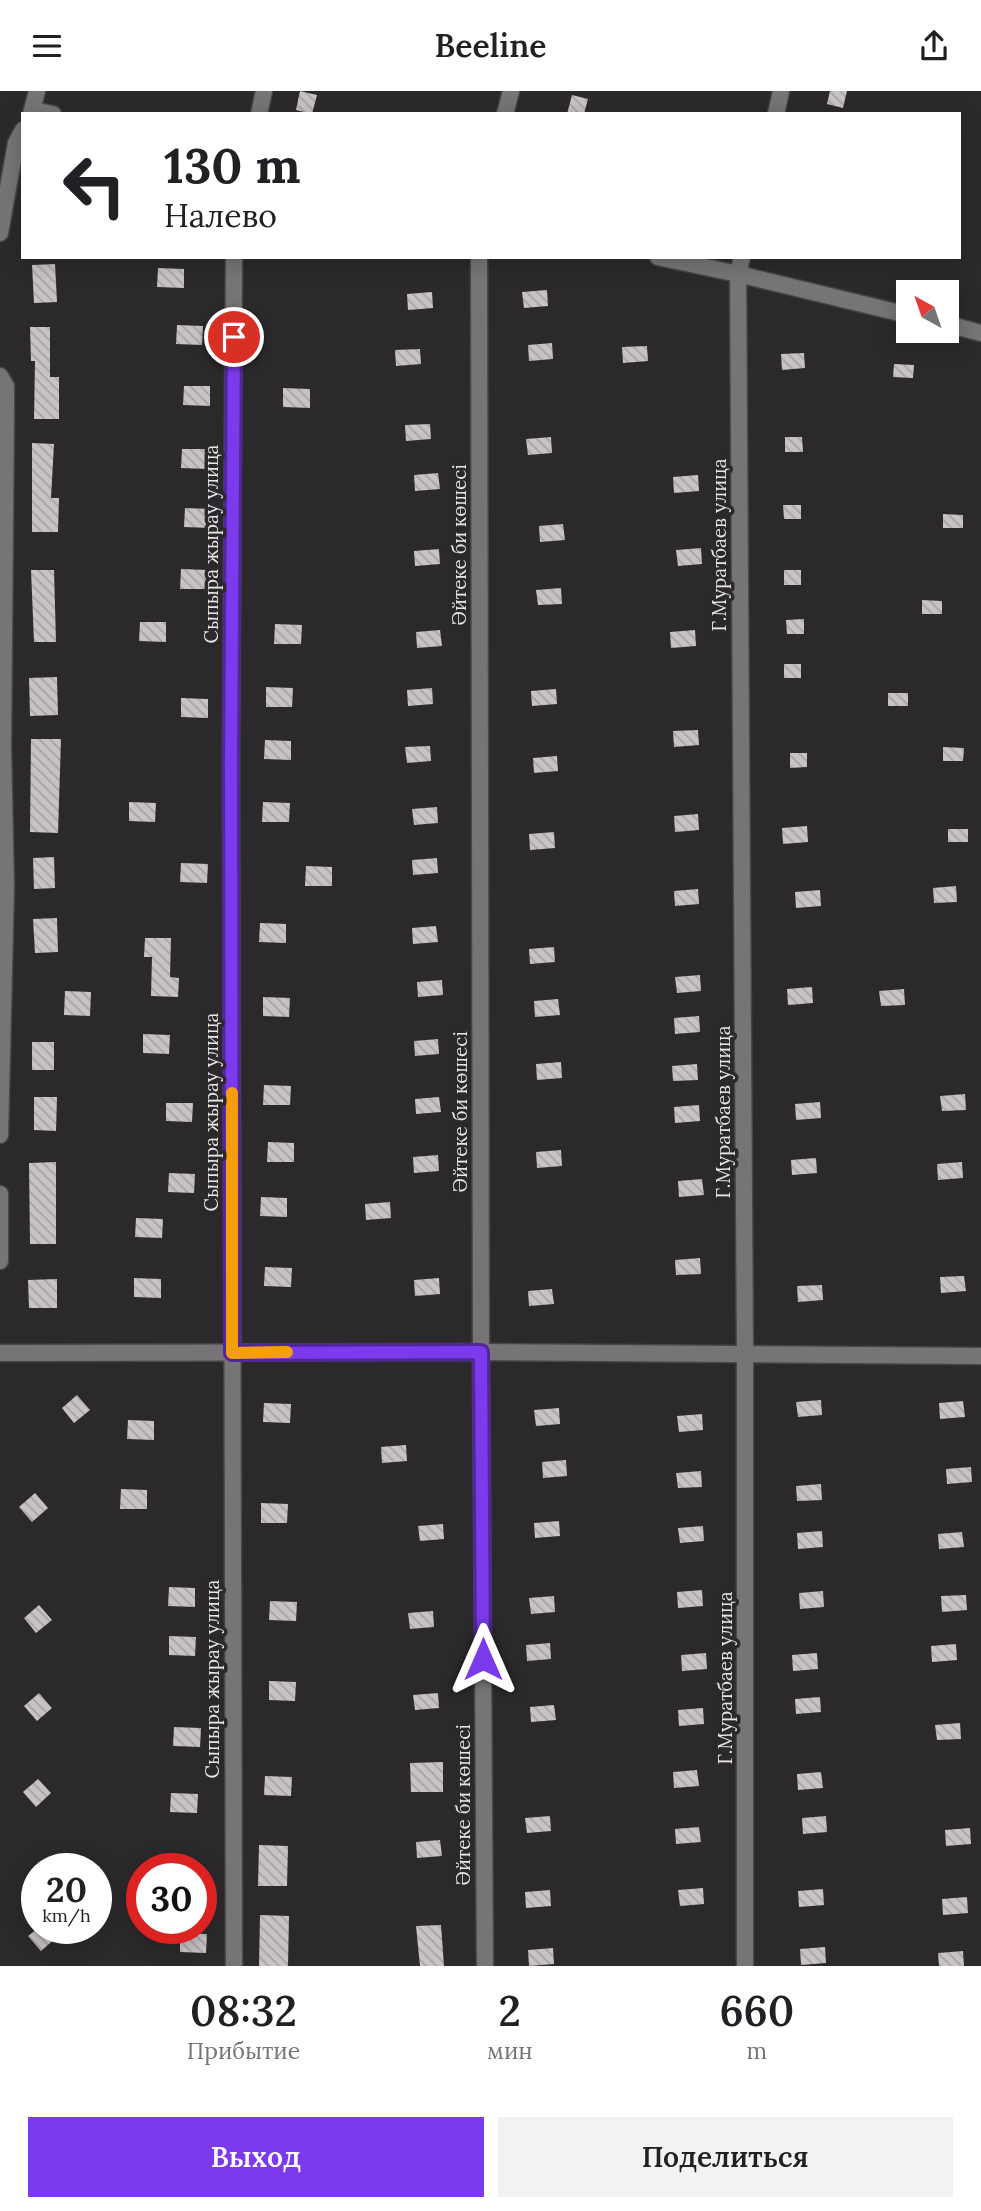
<!DOCTYPE html>
<html lang="ru">
<meta charset="utf-8">
<style>
body{margin:0;font-family:Lora,serif;background:#f2f2f2;color:#202124;height:100vh;display:flex;flex-direction:column;font-size:26px;white-space:nowrap}
*{box-sizing:border-box;margin:0}
p{font-size:23px;color:#757577}
.icon{flex:none;width:38px;height:38px;fill:none;stroke:currentColor;stroke-width:2;stroke-linecap:round;stroke-linejoin:round}
.map{position:relative;height:1875px;overflow:hidden}
.sheet{display:flex;flex-direction:column;background:#fff;flex:1}
.sheet>*{flex:none}
.banner{position:absolute;left:21px;top:21px;width:940px;height:147px;border-radius:0px;box-shadow:0 4px 18px #0003;background:#fff;color:#202124;overflow:hidden}
.needle{width:46px;rotate:320deg}
.controls{position:absolute;left:896px;top:189px;display:grid;gap:14px}
.controls a{display:grid;place-items:center;width:63px;height:63px;border-radius:0px;background:#fff;box-shadow:0 4px 18px #0003;font-size:35px}
.speed{position:absolute;left:21px;top:1762px;display:flex;gap:14px;font-size:35px;font-weight:700;text-align:center}
.speed>*{display:grid;place-content:center;width:91px;height:91px;border-radius:50%;background:#fff;box-shadow:0 4px 18px #0003;line-height:1}
.speed small{font-size:18px;font-weight:400}
.speed .limit{border:10px solid #d22;background:#fff;color:#111}
.pin{position:absolute;display:grid;place-items:center;width:60px;height:60px;color:#fff;margin:-30px;border:4px solid #fff;border-radius:50%;box-shadow:0 2px 7px #0007}
.me{position:absolute;width:77px;margin:-38px;rotate:0deg;stroke-linejoin:round;filter:drop-shadow(0 0 5px #0008)}
.turn{display:flex;align-items:center;gap:24px;height:147px;padding:0 28px;font-size:32px}
.turn .icon{width:91px;height:91px;stroke-width:2.5}
.turn b{display:block;font-size:49px;line-height:60px}
.eta{display:flex;justify-content:space-evenly;align-items:center;height:119px;text-align:center}
.eta b{font-size:42px;font-weight:600;line-height:49px}
.primary-button{display:flex;gap:14px;margin-top:auto;padding:14px 28px}
.primary-button a{flex:1;height:80px;border-radius:0px;background:#7c3aed;color:#fff;font-size:28px;font-weight:600;line-height:80px;text-align:center}
.primary-button a+a{background:#f2f2f2;color:#202124}
header{display:flex;justify-content:space-between;align-items:center;height:91px;padding:0 28px;background:#fff;font-size:32px;font-weight:600}
.map>svg:first-child{display:block}
.building{fill:url(#building-back-hatch)}
.lines{fill:none;stroke-linecap:round;stroke-linejoin:round}
.minor-casing{stroke:#474547;stroke-width:19}
.minor{stroke:#777477;stroke-width:16}
.route-casing{stroke:#51269a;stroke-width:18}
.route{stroke:#7c3aed;stroke-width:12}
.slow{stroke:#f59e0b;stroke-width:12}
.labels{text-anchor:middle;stroke-width:7;stroke-linejoin:round;paint-order:stroke}
.street-label{font-size:19px;fill:#e7e5e7;stroke:#2c292c}
</style>
<header><svg class="icon" aria-label="menu" viewBox="0 0 24 24"><path d="M4 6h16M4 12h16M4 18h16"/></svg>Beeline<svg class="icon" aria-label="share" viewBox="0 0 24 24"><path d="M12 15V3M7 8l5-5 5 5M5 13v7h14v-7"/></svg></header>
<div class="map">
<svg width="981" height="1875" viewBox="0 0 981 1875">
<defs>
<pattern id="building-back-hatch" width="6" height="6" patternUnits="userSpaceOnUse" patternTransform="scale(1.75)"><rect width="6" height="6" fill="#c6c2c6"/><path d="M-1 5l2 2M0 0l6 6M5-1l2 2" fill="none" stroke="#a6a3a6"/></pattern>
</defs>
<rect width="100%" height="100%" fill="#2c292c"/>
<!-- building -->
<g class="building">
<path d="M300 0 317 4 312 23 296 19Z"/>
<path d="M830 0H847L843 17 827 13Z"/>
<path d="M572 4 588 8 584 23H567Z"/>
<path d="M55 173 57 211 34 212 32 174Z"/>
<path d="M158 177 184 178V197L157 196Z"/>
<path d="M547 199 548 215 524 217 522 201Z"/>
<path d="M432 201 433 217 408 219 407 203Z"/>
<path d="M177 234 203 235 202 254 176 253Z"/>
<path d="M30 236H50V286H59V328H34L35 270H31Z"/>
<path d="M552 252 553 268 529 270 528 254Z"/>
<path d="M647 255 648 270 623 272 622 256Z"/>
<path d="M420 258 421 273 396 275 395 259Z"/>
<path d="M804 262 805 277 782 279 781 263Z"/>
<path d="M894 273 914 274 913 287 893 286Z"/>
<path d="M184 295H210V315L183 314Z"/>
<path d="M283 297 310 298V317L283 316Z"/>
<path d="M430 333 431 348 406 350 405 334Z"/>
<path d="M551 346 552 362 528 364 526 348Z"/>
<path d="M785 346H802L803 361H785Z"/>
<path d="M32 352 54 353 51 407H59L58 441H32Z"/>
<path d="M182 358H208V378L181 377Z"/>
<path d="M438 382 440 398 415 400 414 384Z"/>
<path d="M698 384 699 400 674 402 673 386Z"/>
<path d="M783 414H801V428H784Z"/>
<path d="M185 417 212 418 211 437 184 436Z"/>
<path d="M943 423 963 424V437H943Z"/>
<path d="M563 433 565 449 540 451 539 435Z"/>
<path d="M701 457 702 473 678 475 676 459Z"/>
<path d="M439 458 440 473 415 475 414 460Z"/>
<path d="M181 478 207 479V498H180Z"/>
<path d="M31 479H54L56 551H34Z"/>
<rect x="784" y="479" width="17" height="15"/>
<path d="M561 497 562 513 538 514 536 499Z"/>
<path d="M922 509 942 510V523H922Z"/>
<path d="M804 528V543H787L786 529Z"/>
<path d="M140 531H166V551L139 550Z"/>
<path d="M275 533 302 534 301 553H274Z"/>
<path d="M440 539 442 555 417 557 416 541Z"/>
<path d="M695 539 696 555 671 557 670 541Z"/>
<rect x="784" y="573" width="17" height="14"/>
<path d="M57 586 58 624 30 625 29 587Z"/>
<path d="M266 596 293 597 292 616H266Z"/>
<path d="M432 597 433 613 408 615 407 599Z"/>
<path d="M556 598 557 613 532 615 531 600Z"/>
<rect x="888" y="602" width="20" height="13"/>
<path d="M181 607 208 608V627L181 626Z"/>
<path d="M698 639 699 654 674 656 673 640Z"/>
<path d="M31 648H61L58 742 30 741Z"/>
<path d="M265 649 291 650V669L264 668Z"/>
<path d="M430 655 431 670 407 672 405 656Z"/>
<path d="M943 656 964 657 963 670H943Z"/>
<path d="M790 662H807V676L790 677Z"/>
<path d="M557 665 558 680 534 682 533 667Z"/>
<path d="M129 711 156 712 155 731 129 730Z"/>
<path d="M263 711 290 712 289 731H262Z"/>
<path d="M437 716 438 732 414 734 412 718Z"/>
<path d="M698 723 699 739 675 741 674 725Z"/>
<path d="M807 735 808 751 783 753 782 737Z"/>
<rect x="948" y="738" width="20" height="13"/>
<path d="M554 741 555 757 530 759 529 743Z"/>
<path d="M54 766 55 797 34 798 33 767Z"/>
<path d="M437 767 438 782 413 784 412 769Z"/>
<path d="M181 772 208 773 207 792 180 791Z"/>
<path d="M306 775 332 776V795H305Z"/>
<path d="M956 795 957 811 934 812 933 797Z"/>
<path d="M698 798 699 813 675 815 674 800Z"/>
<path d="M820 799 821 815 796 817 795 801Z"/>
<path d="M57 827 58 861 35 862 33 828Z"/>
<path d="M260 832 286 833V852L259 851Z"/>
<path d="M436 835 438 851 413 853 412 837Z"/>
<path d="M145 847H171L170 886 179 887 178 906 151 905 152 866H144Z"/>
<path d="M554 856 555 871 530 873 529 858Z"/>
<path d="M700 884 701 900 677 902 675 886Z"/>
<path d="M442 889 443 904 418 906 417 891Z"/>
<path d="M812 896 813 912 788 914 787 898Z"/>
<path d="M904 898 905 914 881 915 879 900Z"/>
<path d="M65 900 91 901 90 925 64 924Z"/>
<path d="M263 906 290 907 289 926 263 925Z"/>
<path d="M558 908 560 924 535 926 534 910Z"/>
<path d="M699 925 700 941 675 943 674 927Z"/>
<path d="M143 943 170 944 169 963 143 962Z"/>
<path d="M438 948 439 963 415 965 414 950Z"/>
<rect x="32" y="951" width="22" height="28"/>
<path d="M561 971 562 987 537 989 536 973Z"/>
<path d="M697 973 698 989 673 990 672 975Z"/>
<path d="M264 994 291 995 290 1014H263Z"/>
<path d="M965 1003 966 1019 942 1020 940 1005Z"/>
<path d="M34 1006H57L56 1040 34 1039Z"/>
<path d="M439 1006 441 1021 416 1023 415 1008Z"/>
<path d="M820 1011 821 1027 796 1029 795 1013Z"/>
<path d="M166 1012H193L192 1031 166 1030Z"/>
<path d="M699 1014 700 1030 675 1032 674 1016Z"/>
<path d="M268 1051 294 1052V1071H267Z"/>
<path d="M561 1059 562 1075 537 1077 536 1061Z"/>
<path d="M438 1064 439 1080 414 1082 413 1066Z"/>
<path d="M816 1067 817 1082 792 1084 791 1069Z"/>
<path d="M56 1071V1153H30L29 1072Z"/>
<path d="M962 1071 963 1087 938 1089 937 1073Z"/>
<path d="M169 1082 195 1083 194 1102 168 1101Z"/>
<path d="M702 1088 704 1104 679 1106 678 1090Z"/>
<path d="M261 1106 287 1107V1126L260 1125Z"/>
<path d="M390 1111 391 1127 366 1129 365 1113Z"/>
<path d="M136 1127 163 1128 162 1147 135 1146Z"/>
<path d="M700 1167 701 1183 676 1184 675 1169Z"/>
<path d="M265 1176 292 1177 291 1196 264 1195Z"/>
<path d="M964 1185 966 1200 941 1202 940 1186Z"/>
<path d="M134 1187 161 1188V1207L134 1206Z"/>
<path d="M439 1187 440 1203 415 1205 414 1189Z"/>
<path d="M57 1188V1217H29L28 1189Z"/>
<path d="M822 1194 823 1209 798 1211 797 1195Z"/>
<path d="M552 1198 554 1213 529 1215 528 1200Z"/>
<path d="M77 1304 90 1319 74 1332 62 1317Z"/>
<path d="M821 1309 822 1324 798 1326 796 1311Z"/>
<path d="M963 1310 965 1326 940 1328 939 1312Z"/>
<path d="M264 1312 291 1313 290 1332 263 1331Z"/>
<path d="M559 1317 560 1333 536 1335 534 1319Z"/>
<path d="M702 1323 703 1339 679 1341 677 1325Z"/>
<path d="M128 1329 154 1330V1349L127 1348Z"/>
<path d="M406 1354 407 1370 382 1372 381 1356Z"/>
<path d="M566 1369 567 1385 543 1387 542 1371Z"/>
<path d="M971 1376 972 1391 947 1393 946 1378Z"/>
<path d="M701 1380 702 1396 678 1397 676 1382Z"/>
<path d="M821 1393 822 1409 797 1410 796 1395Z"/>
<path d="M121 1398 147 1399V1418H120Z"/>
<path d="M35 1402 48 1417 32 1431 19 1416Z"/>
<path d="M261 1412 288 1413 287 1432H261Z"/>
<path d="M559 1430 560 1445 535 1447 534 1432Z"/>
<path d="M443 1433 444 1448 420 1450 418 1435Z"/>
<path d="M703 1435 704 1450 680 1452 678 1437Z"/>
<path d="M822 1440 823 1456 798 1458 797 1442Z"/>
<path d="M962 1441 964 1456 939 1458 938 1443Z"/>
<path d="M169 1496 195 1497V1516L168 1515Z"/>
<path d="M702 1499 703 1515 678 1517 677 1501Z"/>
<path d="M823 1500 824 1516 800 1518 799 1502Z"/>
<path d="M966 1504 967 1519 942 1521 941 1505Z"/>
<path d="M554 1505 555 1521 531 1523 529 1507Z"/>
<path d="M270 1510 297 1511 296 1530 269 1529Z"/>
<path d="M39 1514 52 1529 36 1542 24 1527Z"/>
<path d="M433 1520 434 1536 410 1538 408 1522Z"/>
<path d="M169 1545 196 1546 195 1565 169 1564Z"/>
<path d="M550 1552 551 1568 527 1570 526 1554Z"/>
<path d="M956 1553 957 1569 932 1571 931 1555Z"/>
<path d="M706 1562 707 1578 682 1580 681 1564Z"/>
<path d="M817 1562 818 1578 793 1580 792 1564Z"/>
<path d="M269 1590 296 1591 295 1610 269 1609Z"/>
<path d="M39 1602 52 1617 37 1630 24 1615Z"/>
<path d="M438 1602 439 1617 415 1619 413 1604Z"/>
<path d="M820 1606 821 1621 796 1623 795 1608Z"/>
<path d="M554 1614 556 1629 531 1631 530 1616Z"/>
<path d="M703 1617 704 1633 679 1635 678 1619Z"/>
<path d="M960 1632 961 1648 937 1649 935 1634Z"/>
<path d="M174 1636 201 1637 200 1656 173 1655Z"/>
<path d="M443 1671V1701H411L410 1672Z"/>
<path d="M697 1679 699 1695 674 1697 673 1681Z"/>
<path d="M821 1681 823 1697 798 1699 797 1683Z"/>
<path d="M265 1685 292 1686 291 1705 264 1704Z"/>
<path d="M38 1688 51 1702 36 1716 23 1701Z"/>
<path d="M171 1702 198 1703 197 1722 170 1721Z"/>
<path d="M550 1725 551 1740 527 1742 525 1727Z"/>
<path d="M826 1725 827 1741 803 1743 802 1727Z"/>
<path d="M699 1736 701 1751 676 1753 675 1738Z"/>
<path d="M970 1737 971 1753 946 1755 945 1739Z"/>
<path d="M440 1749 442 1765 417 1767 416 1751Z"/>
<path d="M259 1754 288 1755 287 1795H258Z"/>
<path d="M703 1797 704 1813 680 1815 678 1799Z"/>
<path d="M823 1798 824 1814 799 1816 798 1800Z"/>
<path d="M550 1799 551 1815 526 1817 525 1801Z"/>
<path d="M967 1806 968 1822 943 1824 942 1808Z"/>
<path d="M260 1824 289 1825 288 1875H259Z"/>
<path d="M441 1834 444 1875H420L416 1835Z"/>
<path d="M37 1838H49L57 1846 41 1860 28 1845Z"/>
<path d="M180 1842 207 1843 206 1862 180 1861Z"/>
<path d="M825 1856 826 1872 801 1874 800 1858Z"/>
<path d="M553 1857 554 1873 529 1875 528 1859Z"/>
<path d="M963 1860 964 1875H939L938 1862Z"/>
</g>
<g class="lines">
<!-- minor casing -->
<g class="minor-casing">
<g id="minor">
<path d="M33 19 53 23"/>
<path d="M31 23 37 0"/>
<path d="M259 23 264 0"/>
<path d="M505 23 511 0"/>
<path d="M776 23 781 0"/>
<path d="M0 142 16 52 23 39"/>
<path d="M479 166 481 1261 485 1875"/>
<path d="M658 166 738 183 908 224"/>
<path d="M742 166 738 183 745 1264V1875"/>
<path d="M947 233 981 242"/>
<path d="M0 285 6 295V320L3 656 6 795 0 1044"/>
<path d="M0 1103V1170"/>
<path d="M0 1262 481 1261 981 1265"/>
<path d="M234 1875 231 671 234 166"/>
</g>
</g>
<!-- minor -->
<use href="#minor" class="minor"/>
</g>
<g class="lines">
<!-- route casing -->
<g class="route-casing">
<path id="route" d="M234 246 231 671 232 1262 481 1261 483 1568"/>
</g>
<!-- route -->
<use href="#route" class="route"/>
<!-- slow -->
<path class="slow" d="M232 1002V1262L287 1261"/>
</g>
<g class="labels">
<!-- street labels -->
<g class="street-label">
<text transform="translate(211 453) rotate(-90)" y="7">Сыпыра жырау улица</text>
<text transform="translate(459 454) rotate(-90)" y="7">Әйтеке би көшесі</text>
<text transform="translate(719 454) rotate(-90)" y="7">Г.Муратбаев улица</text>
<text transform="translate(211 1021) rotate(-90)" y="7">Сыпыра жырау улица</text>
<text transform="translate(460 1021) rotate(-90)" y="7">Әйтеке би көшесі</text>
<text transform="translate(723 1021) rotate(-90)" y="7">Г.Муратбаев улица</text>
<text transform="translate(725 1587) rotate(-90)" y="7">Г.Муратбаев улица</text>
<text transform="translate(212 1588) rotate(-90)" y="7">Сыпыра жырау улица</text>
<text transform="translate(463 1714) rotate(-90)" y="7">Әйтеке би көшесі</text>
</g>
</g>
</svg>
<div class="controls">
<a><svg class="needle" viewBox="-14 -14 28 28"><path d="M0-13l5 13h-10z" fill="#e53935"/><path d="M0 13l5-13h-10z" fill="#757577"/></svg></a>
</div>
<div class="speed"><div>20<small>km/h</small></div><div class="limit">30</div></div>
<div class="pin" style="left:234px;top:246px;background:#d93025"><svg class="icon" aria-label="arrive" viewBox="0 0 24 24"><path d="M6 21V4h12l-3 4 3 4H6"/></svg></div>
<svg class="me" style="left:483px;top:1568px" viewBox="-20 -20 40 40"><path d="M0-17L14 15 0 8-14 15z" fill="#7c3aed" stroke="#fff" stroke-width="4"/></svg>
<div class="banner">
<div class="turn"><svg class="icon" aria-label="left" viewBox="0 0 24 24"><path d="M17 20v-9H6M10 6l-5 5 5 5"/></svg><div><b>130 m</b>Налево</div></div>
</div>
</div>
<section class="sheet">
<div class="eta">
<div><b>08:32</b><p>Прибытие</p></div>
<div><b>2</b><p>мин</p></div>
<div><b>660</b><p>m</p></div>
</div>
<div class="primary-button"><a>Выход</a><a>Поделиться</a></div>
</section>
